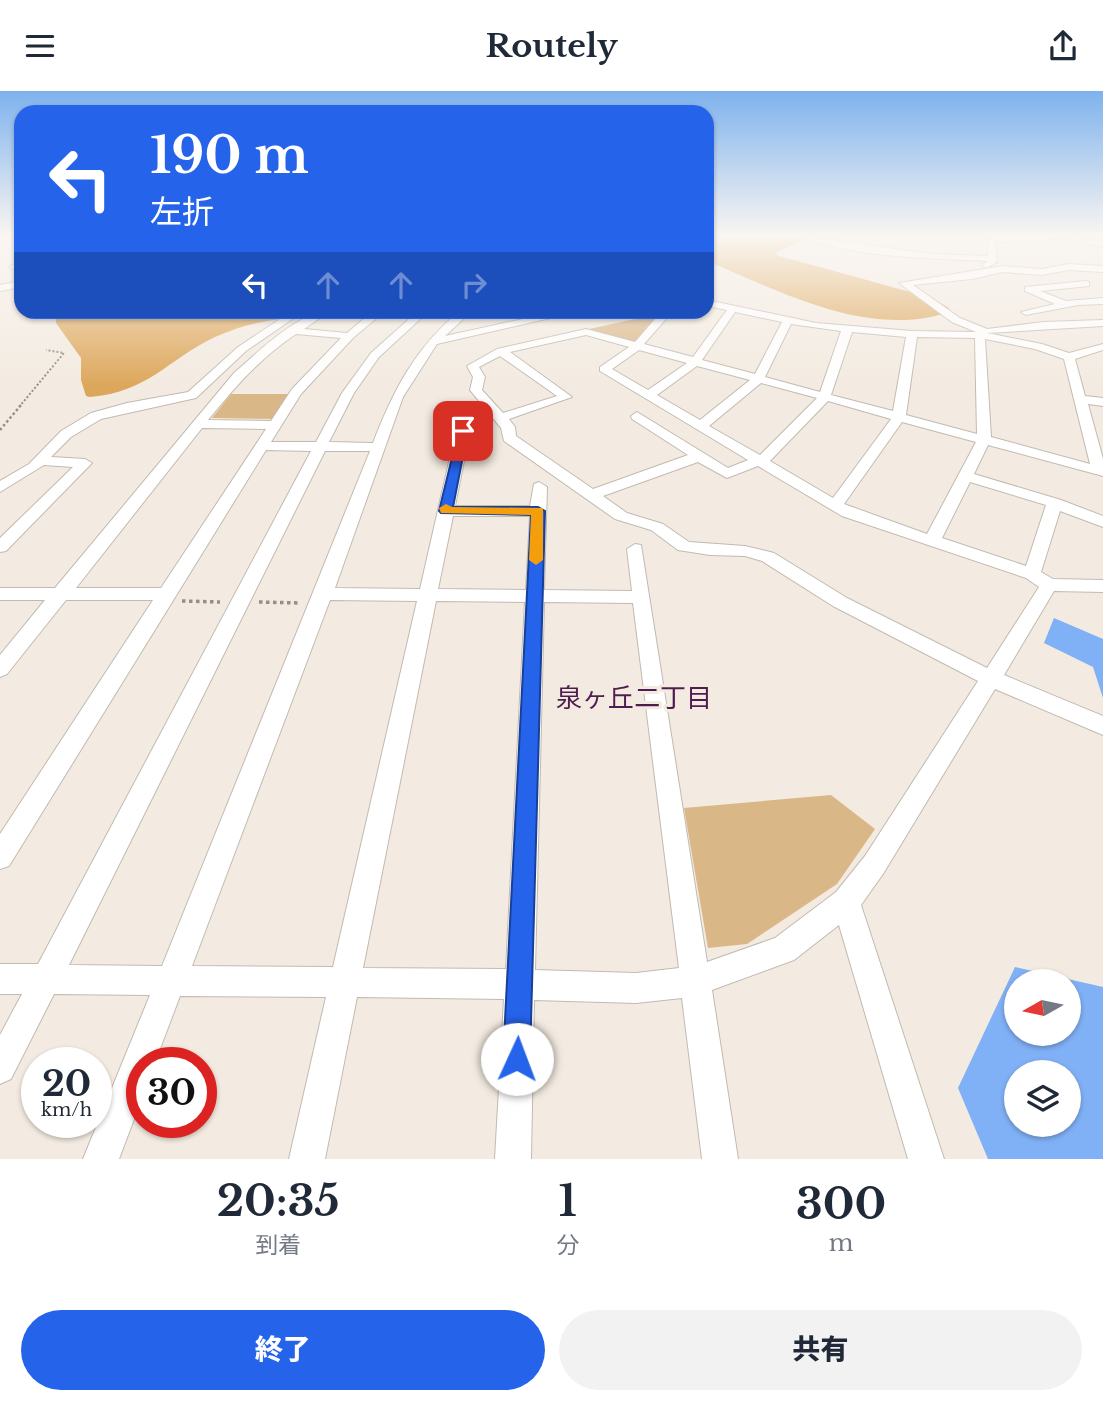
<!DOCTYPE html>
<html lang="ja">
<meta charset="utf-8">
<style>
body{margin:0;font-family:"Libre Baskerville","Noto Sans JP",serif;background:#f2f2f3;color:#1f2937;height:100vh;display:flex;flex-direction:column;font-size:26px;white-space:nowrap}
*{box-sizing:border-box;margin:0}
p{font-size:23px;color:#747a83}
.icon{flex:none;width:38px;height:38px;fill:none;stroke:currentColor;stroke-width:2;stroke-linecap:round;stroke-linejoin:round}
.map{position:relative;height:1068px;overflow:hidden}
.sheet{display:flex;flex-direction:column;background:#fff;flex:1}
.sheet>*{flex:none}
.guide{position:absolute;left:14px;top:14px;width:700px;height:214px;border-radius:21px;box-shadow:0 2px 5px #0004;background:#2563eb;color:#fff;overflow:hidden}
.needle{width:46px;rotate:261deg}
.buttons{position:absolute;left:1004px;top:878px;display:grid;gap:14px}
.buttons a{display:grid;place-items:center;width:77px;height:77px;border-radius:50%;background:#fff;box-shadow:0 2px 5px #0004;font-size:35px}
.speed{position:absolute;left:21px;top:956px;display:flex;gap:14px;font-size:35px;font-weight:700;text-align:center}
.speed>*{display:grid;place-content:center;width:91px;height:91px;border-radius:50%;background:#fff;box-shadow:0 2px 5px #0004;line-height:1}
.speed small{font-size:18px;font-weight:400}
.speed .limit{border:10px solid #d22;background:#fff;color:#111}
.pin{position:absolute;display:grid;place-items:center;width:60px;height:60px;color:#fff;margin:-30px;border-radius:14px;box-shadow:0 4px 10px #0006}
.me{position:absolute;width:77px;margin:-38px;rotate:2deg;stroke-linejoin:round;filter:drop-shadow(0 0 5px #0008)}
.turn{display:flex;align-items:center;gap:24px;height:147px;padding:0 21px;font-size:32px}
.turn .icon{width:91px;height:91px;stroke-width:2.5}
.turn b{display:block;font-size:49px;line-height:60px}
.lanes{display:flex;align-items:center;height:66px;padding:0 21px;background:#0003;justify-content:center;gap:35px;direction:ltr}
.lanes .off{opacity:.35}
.eta{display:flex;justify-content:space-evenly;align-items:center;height:119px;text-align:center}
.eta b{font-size:42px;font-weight:800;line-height:49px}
.button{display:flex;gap:14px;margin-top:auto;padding:14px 21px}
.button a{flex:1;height:80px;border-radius:42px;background:#2563eb;color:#fff;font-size:28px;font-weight:800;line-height:80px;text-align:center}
.button a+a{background:#f2f2f3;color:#1f2937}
header{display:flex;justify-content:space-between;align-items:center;height:91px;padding:0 21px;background:#fff;font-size:32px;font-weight:800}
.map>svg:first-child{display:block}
.green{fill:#dab787}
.forest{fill:#dda75b}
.water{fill:#80b0f5;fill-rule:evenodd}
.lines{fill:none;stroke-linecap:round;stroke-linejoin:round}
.minor-casing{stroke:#c1bab0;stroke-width:2}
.major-casing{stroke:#c1bab0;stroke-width:2}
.path-far2{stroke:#958f88;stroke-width:2;stroke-dasharray:2 2;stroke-linecap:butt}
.path-far1{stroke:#958f88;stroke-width:2.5;stroke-dasharray:2.5 2.5;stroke-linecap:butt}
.path{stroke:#958f88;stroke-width:3.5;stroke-dasharray:3.5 3.5;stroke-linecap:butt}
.minor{fill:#fff;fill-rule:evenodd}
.major{fill:#fff;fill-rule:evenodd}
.route{fill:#2563eb;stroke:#184099;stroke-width:2}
.slow{fill:#f59e0b}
.labels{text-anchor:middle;stroke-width:6;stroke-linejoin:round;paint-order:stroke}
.neighbourhood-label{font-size:26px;fill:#4e1d4e;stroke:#f3ebe1}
</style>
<header><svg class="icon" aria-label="menu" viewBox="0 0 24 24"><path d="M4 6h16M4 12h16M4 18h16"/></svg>Routely<svg class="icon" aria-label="share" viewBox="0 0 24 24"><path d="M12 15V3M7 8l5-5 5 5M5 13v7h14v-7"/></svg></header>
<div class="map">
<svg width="1103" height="1068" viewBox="0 0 1103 1068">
<rect width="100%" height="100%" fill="#f3ebe1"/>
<!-- green -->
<g class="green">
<path d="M648 221H662L634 251 589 238 635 228Z"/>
<path d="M231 303H289L273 328 212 327Z"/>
<path d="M831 704 875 738 837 793 747 853 708 857 684 717Z"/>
</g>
<!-- forest -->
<g class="forest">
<path d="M707 145H797L803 149 777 161 776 164 932 207 949 217 946 222C865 247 780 200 707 170Z"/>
<path d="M62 220 337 221C295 226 254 228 215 246 168 268 149 301 90 306L86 305 81 289V267L56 232V225Z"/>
</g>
<!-- water -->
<g class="water">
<path d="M1054 527 1103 548V607L1093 576 1044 552Z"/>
<path d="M1015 876 1103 896V1068H988L958 997ZM1017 891H1069V943H1017ZM1017 982H1069V1034H1017Z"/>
</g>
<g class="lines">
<!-- minor casing -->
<g class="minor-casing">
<g id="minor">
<path d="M801 145 933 163 988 165V149C1008 138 1079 146 1103 152V156L1061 146 1042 150 995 151 997 171 986 177 982 174 988 170C939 168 843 166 801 145Z"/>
<path d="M21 170V181L9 176Z"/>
<path d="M1069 173 1103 175V181L1069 179 1042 184 1003 181 972 188 913 194 960 227 987 238 1043 231 1103 229V235L987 242 1042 253 1069 262 1103 253V259L1075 268 1085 305 1103 307V315L1088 313 1103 368V385L988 354 974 383 1061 409 1103 425V436L1060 420 1041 481 1053 488 1103 489V501L1054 500 1004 584 1103 625V644L995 598 883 783 861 814 944 1068H908L839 834 794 869 712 899 738 1068H702L682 907 636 912 534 909 531 1068H495L504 908 357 906 325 1068H289L326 906 180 905 155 971H142V1007L119 1068H83L150 904 54 903 11 988 0 993V944L22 903H0V873H38L311 360 266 359 9 775 0 778V743L153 509H66L7 583 0 586V564L45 509H0V497H55L234 282C257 262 299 220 330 220L304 238 347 242 373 220H385L353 247 301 303 271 351H316L342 302 371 262 418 220H429L379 266 354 302 329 351 373 352C393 300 416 255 460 220H472L445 245 560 220H581L437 253 403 306 335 497 420 498 456 340 463 336 470 340 455 415H530L534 393 539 391 547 396 544 499 632 500 627 458 635 453 641 454 707 871 775 847 836 801 865 765 978 590 833 515 762 470 745 465 710 464 678 459 651 439 615 428 504 350 501 337 470 299 473 286 467 275 497 258 586 238 635 251 662 220H673L644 253 693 266 727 219 707 215V209L816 232 912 240 976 241 952 231 899 192 1003 175 1042 178ZM735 221 782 231 755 283 702 269ZM791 233 841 240 820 301 765 286ZM852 241 906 246 893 320 831 304ZM296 243 341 247 292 298 271 330 208 329C235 296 260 267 296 243ZM586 244 629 256 600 276V280L748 369 728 377 637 321 631 325 632 328 688 364 593 398 516 345 515 336 509 328 572 306 510 261ZM917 246 975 247 977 343 906 324ZM985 248 1035 258 1064 268 1090 373 991 346ZM639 259 687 272 648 299 612 278ZM500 265 557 305 503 322 482 299 485 286 479 276ZM697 275 750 289 700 329 657 304ZM761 292 817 307 760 364 709 335ZM828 310 891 328 833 407 770 370ZM902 331 976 351 927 443 844 413ZM202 337 266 338 161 497H76ZM325 360H370L162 875 69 874ZM698 371 727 387 758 375 842 425 1026 487 1039 496 987 577 847 507 774 462 745 455 689 451 663 433 627 422 603 405ZM970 391 1046 414 1026 475 942 447ZM453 425H530L526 499 438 498ZM330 509 417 510 333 876 192 875ZM436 510 525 511 506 878 363 877ZM544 511 633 512 679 877 636 882 535 879Z"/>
<path d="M1086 190 1089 191V195L1040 200 1066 210 1103 207V213L1078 214 1026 224 1021 221 1055 213 1025 200V196Z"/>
<path d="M292 220H304L246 260 196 307 101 328 71 346 51 366 85 368 92 372 6 460 0 461V447L73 376 44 374 0 401V390L29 373 61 340 91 322 127 312 188 301 238 256Z"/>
</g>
</g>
<!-- major casing -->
<g class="major-casing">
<path id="major" d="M21 190V196L0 200V194Z"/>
</g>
<!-- path-far2 -->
<path class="path-far2" d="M19 316 64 262 46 259"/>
<!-- path-far1 -->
<path class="path-far1" d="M0 339 21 314"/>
<!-- path -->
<g class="path">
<path d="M182 510 220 511"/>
<path d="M259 511 300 512"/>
</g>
<!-- minor -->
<use href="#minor" class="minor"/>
<!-- major -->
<use href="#major" class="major"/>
</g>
<!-- sky -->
<linearGradient id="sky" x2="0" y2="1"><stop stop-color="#7eb2ed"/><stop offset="0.49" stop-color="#faf6f2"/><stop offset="1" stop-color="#faf6f2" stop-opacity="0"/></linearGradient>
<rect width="1103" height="295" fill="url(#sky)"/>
<!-- route -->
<path class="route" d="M459 338 468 340 453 416H538L545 420 530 968 526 978 517 982 507 978 503 968 531 424 441 422 439 420Z"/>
<!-- slow -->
<path class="slow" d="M446 413 452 416 543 417V469L536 474 529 469 531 424 441 422 439 417Z"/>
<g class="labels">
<!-- neighbourhood labels -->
<g class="neighbourhood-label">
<text x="634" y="616">泉ヶ丘二丁目</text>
</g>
</g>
</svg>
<div class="buttons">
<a><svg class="needle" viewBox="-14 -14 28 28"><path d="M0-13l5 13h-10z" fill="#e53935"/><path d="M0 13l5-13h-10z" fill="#747a83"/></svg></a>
<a><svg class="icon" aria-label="layers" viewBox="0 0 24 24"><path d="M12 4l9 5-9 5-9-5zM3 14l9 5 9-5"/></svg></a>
</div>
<div class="speed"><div>20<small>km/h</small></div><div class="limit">30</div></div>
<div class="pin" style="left:463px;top:340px;background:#d93025"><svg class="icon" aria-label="arrive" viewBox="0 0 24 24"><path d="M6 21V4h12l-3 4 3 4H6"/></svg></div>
<svg class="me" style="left:517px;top:968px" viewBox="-20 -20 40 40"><circle r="19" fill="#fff"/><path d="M0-13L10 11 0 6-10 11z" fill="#2563eb"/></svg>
<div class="guide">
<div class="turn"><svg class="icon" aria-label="left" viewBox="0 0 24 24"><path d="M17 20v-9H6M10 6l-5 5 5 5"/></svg><div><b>190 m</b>左折</div></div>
<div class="lanes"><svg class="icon" aria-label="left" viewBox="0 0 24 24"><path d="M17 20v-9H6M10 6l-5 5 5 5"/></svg><svg class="icon off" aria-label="ahead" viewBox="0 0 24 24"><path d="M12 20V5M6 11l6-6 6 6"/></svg><svg class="icon off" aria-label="ahead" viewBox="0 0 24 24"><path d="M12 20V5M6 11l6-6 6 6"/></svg><svg class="icon off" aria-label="right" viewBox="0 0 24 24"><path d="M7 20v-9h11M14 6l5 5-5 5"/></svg></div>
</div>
</div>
<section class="sheet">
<div class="eta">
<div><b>20:35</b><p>到着</p></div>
<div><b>1</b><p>分</p></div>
<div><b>300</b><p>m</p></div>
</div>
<div class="button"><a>終了</a><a>共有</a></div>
</section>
